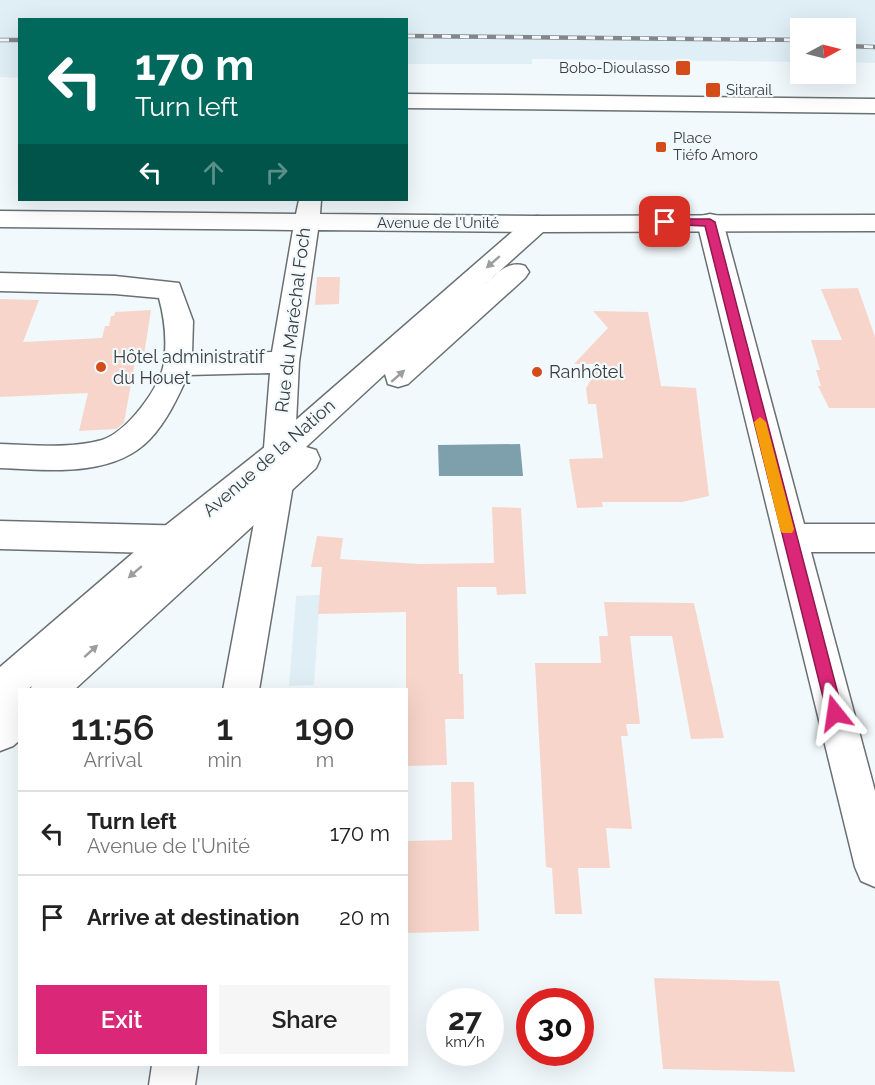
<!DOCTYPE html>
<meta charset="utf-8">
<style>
body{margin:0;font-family:Raleway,sans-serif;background:#f6f6f6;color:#222;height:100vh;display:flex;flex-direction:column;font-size:22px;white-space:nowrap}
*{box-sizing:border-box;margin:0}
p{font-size:20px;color:#767676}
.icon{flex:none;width:33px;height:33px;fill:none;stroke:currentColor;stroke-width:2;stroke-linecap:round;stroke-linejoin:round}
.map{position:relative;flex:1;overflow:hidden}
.details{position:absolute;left:18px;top:688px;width:390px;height:378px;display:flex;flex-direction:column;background:#fff;border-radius:0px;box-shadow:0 6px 24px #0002}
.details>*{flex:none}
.banner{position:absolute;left:18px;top:18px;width:390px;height:183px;border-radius:0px;box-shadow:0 6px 24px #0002;background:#00695c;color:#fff;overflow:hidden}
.needle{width:39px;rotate:83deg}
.controls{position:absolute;left:790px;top:18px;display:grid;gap:12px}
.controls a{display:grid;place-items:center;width:66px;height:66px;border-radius:0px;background:#fff;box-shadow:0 6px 24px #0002;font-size:30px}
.speed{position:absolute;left:426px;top:988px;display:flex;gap:12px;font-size:30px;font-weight:700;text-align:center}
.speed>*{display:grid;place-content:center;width:78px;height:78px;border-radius:50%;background:#fff;box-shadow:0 6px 24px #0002;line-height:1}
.speed small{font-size:15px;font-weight:400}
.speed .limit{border:9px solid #d22;background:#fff;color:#111}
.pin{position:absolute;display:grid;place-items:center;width:51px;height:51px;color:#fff;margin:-26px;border-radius:12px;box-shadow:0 3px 9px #0006}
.me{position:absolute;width:66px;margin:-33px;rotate:345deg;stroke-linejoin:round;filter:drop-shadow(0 0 4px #0008)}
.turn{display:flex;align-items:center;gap:21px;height:126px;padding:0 18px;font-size:27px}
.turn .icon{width:78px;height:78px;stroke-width:2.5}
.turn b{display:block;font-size:42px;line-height:51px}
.lanes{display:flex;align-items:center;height:57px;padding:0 18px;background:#0003;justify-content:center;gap:30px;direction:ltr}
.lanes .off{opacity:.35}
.eta{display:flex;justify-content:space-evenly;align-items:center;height:102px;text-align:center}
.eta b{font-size:36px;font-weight:600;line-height:42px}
.cta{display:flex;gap:12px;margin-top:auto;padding:12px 18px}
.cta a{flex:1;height:69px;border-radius:0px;background:#db2777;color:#fff;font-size:24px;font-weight:600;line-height:69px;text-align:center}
.cta a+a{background:#f6f6f6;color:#222}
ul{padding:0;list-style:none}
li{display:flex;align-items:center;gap:18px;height:84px;padding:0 18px;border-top:2px solid #e0e0e0}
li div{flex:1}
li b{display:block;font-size:22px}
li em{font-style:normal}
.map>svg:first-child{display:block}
.built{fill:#dfeff5}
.water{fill:#7da0ac}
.building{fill:#f8d5ca}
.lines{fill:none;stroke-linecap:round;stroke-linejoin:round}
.minor-casing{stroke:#6a7072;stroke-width:3}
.major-casing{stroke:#6a7072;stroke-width:3}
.minor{fill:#fff;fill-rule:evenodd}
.major{fill:#fff;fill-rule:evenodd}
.rail-casing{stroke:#838789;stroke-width:4.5}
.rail{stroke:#f2f9fc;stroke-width:3;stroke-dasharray:9;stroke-linecap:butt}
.oneway{fill:#9c9e9e}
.route{fill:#db2777;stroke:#8e194d;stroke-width:1.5}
.slow{fill:#f59e0b}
.poi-dot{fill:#d34c19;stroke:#f2f9fc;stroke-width:2}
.labels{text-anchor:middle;stroke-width:4.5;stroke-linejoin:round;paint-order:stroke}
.far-poi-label{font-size:15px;fill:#3a3d3e;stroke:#f2f9fc;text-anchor:start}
.far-street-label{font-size:15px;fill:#3a3d3e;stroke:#f2f9fc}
.street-label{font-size:18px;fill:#3a3d3e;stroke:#f2f9fc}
.poi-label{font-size:18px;fill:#3a3d3e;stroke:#f2f9fc;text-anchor:start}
</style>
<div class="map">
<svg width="875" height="1085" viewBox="0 0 875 1085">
<rect width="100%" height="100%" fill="#f2f9fc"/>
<!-- built -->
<g class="built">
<path d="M0 0H875V63L846 62V28H801V62L532 59V64H407L406 20H20L19 78 0 77Z"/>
<path d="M320 595 314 685 289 686 296 596Z"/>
</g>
<!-- water -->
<path class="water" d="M520 444 523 476H439L438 445Z"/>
<!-- building -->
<g class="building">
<path d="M317 277H340L339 304 315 305Z"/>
<path d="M858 288 875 337V408H829L818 386H821L816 370H820L811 340H842L821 289Z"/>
<path d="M0 299 39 300 23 342 102 338 105 326H109L111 316H114L115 312 151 310 144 355 136 356 124 423 116 429 79 431 88 393 0 397Z"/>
<path d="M593 311 648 312 661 386 696 388 709 496 682 502H602L603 507 577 508 569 459 603 458 596 404H588L586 388 601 364H574L608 328Z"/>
<path d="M492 507 521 508 526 594 497 595 496 587H457L459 674H463L464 719H445L447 765 406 766V612L318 614 322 567H311L317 536 343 538 340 559 419 564 494 563Z"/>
<path d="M604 602 694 603 724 738 691 739 672 636H630L640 724H626L628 736H621L632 829 606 828 610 868H578L582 914H555L552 868 546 867 535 663H601L599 636H608Z"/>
<path d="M451 782H474L479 931 406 933V841L452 840Z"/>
<path d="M654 978 779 981 795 1072 663 1069Z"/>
</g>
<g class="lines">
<!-- minor casing -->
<g class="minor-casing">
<g id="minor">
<path d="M406 94 875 99V113L406 108Z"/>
<path d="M299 200H321L320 214 537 216 546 218 550 224 546 230 537 232 318 230 299 362 293 485 259 690H223L261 485 270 373 188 375C178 397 167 421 150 439 113 478 48 470 0 468V444C33 445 70 449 102 440 127 432 160 388 164 363 167 340 165 320 159 298L115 294 0 291V273L115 276 179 283 193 321 192 354 272 352 293 230 0 227V211L296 214Z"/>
<path d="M710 214 719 216 723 222 804 524H875V552H811L875 791V887L861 881 855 867 697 222 701 216Z"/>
<path d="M0 521 193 526 205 530 209 540 205 550 193 554 0 549Z"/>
<path d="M152 1065H198L195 1085H149Z"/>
</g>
</g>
<!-- major casing -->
<g class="major-casing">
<path id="major" d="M875 215V231L543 232 484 285C497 274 507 260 525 266L529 272 525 278 408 384 398 387 388 384 385 374 306 447 316 450 320 459 316 468 74 690H30L32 686 27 690H20V740L13 746 0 751V667L161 529 266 446 528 218 537 216Z"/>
</g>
<!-- minor -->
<use href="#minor" class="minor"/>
<!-- major -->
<use href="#major" class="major"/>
<!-- rail casing -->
<g class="rail-casing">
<g id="rail">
<path d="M406 36 801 40"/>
<path d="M0 40H20"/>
<path d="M846 46 875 47"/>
</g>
</g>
<!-- rail -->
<use href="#rail" class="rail"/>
</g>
<!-- one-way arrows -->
<defs><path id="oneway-solid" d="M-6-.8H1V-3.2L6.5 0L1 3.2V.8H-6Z" transform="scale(1.5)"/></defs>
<g class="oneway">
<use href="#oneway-solid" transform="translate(493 262) rotate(139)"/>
<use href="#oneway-solid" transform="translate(398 376) rotate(-41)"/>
<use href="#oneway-solid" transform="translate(135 572) rotate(139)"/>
<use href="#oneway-solid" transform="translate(91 651) rotate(-42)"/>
</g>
<!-- route -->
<path class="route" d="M665 219H710L715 222 843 713 840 719 835 721 830 719 827 713 705 226 661 224 659 222Z"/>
<!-- slow -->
<path class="slow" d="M760 417 766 422 794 529 792 533H782L780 529 754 422Z"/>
<!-- markers -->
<g class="poi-dot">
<rect x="675" y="60" width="16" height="16" rx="3"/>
<rect x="705" y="82" width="16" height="16" rx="3"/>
<rect x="655" y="141" width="12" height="12" rx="3"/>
<circle cx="101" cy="367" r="6"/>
<circle cx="537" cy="372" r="6"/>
</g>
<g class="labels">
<!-- far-poi labels -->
<g class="far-poi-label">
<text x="670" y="73" text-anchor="end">Bobo-Dioulasso</text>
<text x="726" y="95">Sitarail</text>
<text x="673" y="143">Place<tspan x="673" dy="17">Tiéfo Amoro</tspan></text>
</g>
<!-- far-street labels -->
<g class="far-street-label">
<text x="438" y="228">Avenue de l'Unité</text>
</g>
<!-- street labels -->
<g class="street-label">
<text transform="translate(293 320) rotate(-83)" y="6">Rue du Maréchal Foch</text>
<text transform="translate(269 458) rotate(-41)" y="6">Avenue de la Nation</text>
</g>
<!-- poi labels -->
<g class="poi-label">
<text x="113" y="363">Hôtel administratif<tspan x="113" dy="21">du Houet</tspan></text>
<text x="549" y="378">Ranhôtel</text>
</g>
</g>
</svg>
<div class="controls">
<a><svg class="needle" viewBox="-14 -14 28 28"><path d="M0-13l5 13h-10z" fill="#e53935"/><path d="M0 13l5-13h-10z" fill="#767676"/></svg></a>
</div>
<div class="speed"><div>27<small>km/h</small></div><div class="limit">30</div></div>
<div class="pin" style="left:665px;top:222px;background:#d93025"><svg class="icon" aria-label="arrive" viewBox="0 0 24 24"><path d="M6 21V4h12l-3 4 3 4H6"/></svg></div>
<svg class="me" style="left:835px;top:713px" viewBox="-20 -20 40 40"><path d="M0-17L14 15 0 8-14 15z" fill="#db2777" stroke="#fff" stroke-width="4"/></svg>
<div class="banner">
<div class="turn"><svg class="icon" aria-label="left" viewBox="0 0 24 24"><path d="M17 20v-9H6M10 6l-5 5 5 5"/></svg><div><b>170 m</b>Turn left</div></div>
<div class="lanes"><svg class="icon" aria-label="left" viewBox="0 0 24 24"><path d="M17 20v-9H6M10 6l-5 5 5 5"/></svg><svg class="icon off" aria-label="ahead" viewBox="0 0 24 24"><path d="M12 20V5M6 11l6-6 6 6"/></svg><svg class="icon off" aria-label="right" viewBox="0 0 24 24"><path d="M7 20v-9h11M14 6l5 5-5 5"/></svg></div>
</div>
<section class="details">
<div class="eta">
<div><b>11:56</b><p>Arrival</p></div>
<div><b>1</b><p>min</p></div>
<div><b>190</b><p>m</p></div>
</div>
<ul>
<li><svg class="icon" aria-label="left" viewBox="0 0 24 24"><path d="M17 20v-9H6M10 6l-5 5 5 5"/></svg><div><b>Turn left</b><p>Avenue de l'Unité</p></div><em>170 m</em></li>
<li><svg class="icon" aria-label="arrive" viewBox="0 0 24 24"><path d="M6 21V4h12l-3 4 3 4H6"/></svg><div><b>Arrive at destination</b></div><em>20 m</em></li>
</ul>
<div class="cta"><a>Exit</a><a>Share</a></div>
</section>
</div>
